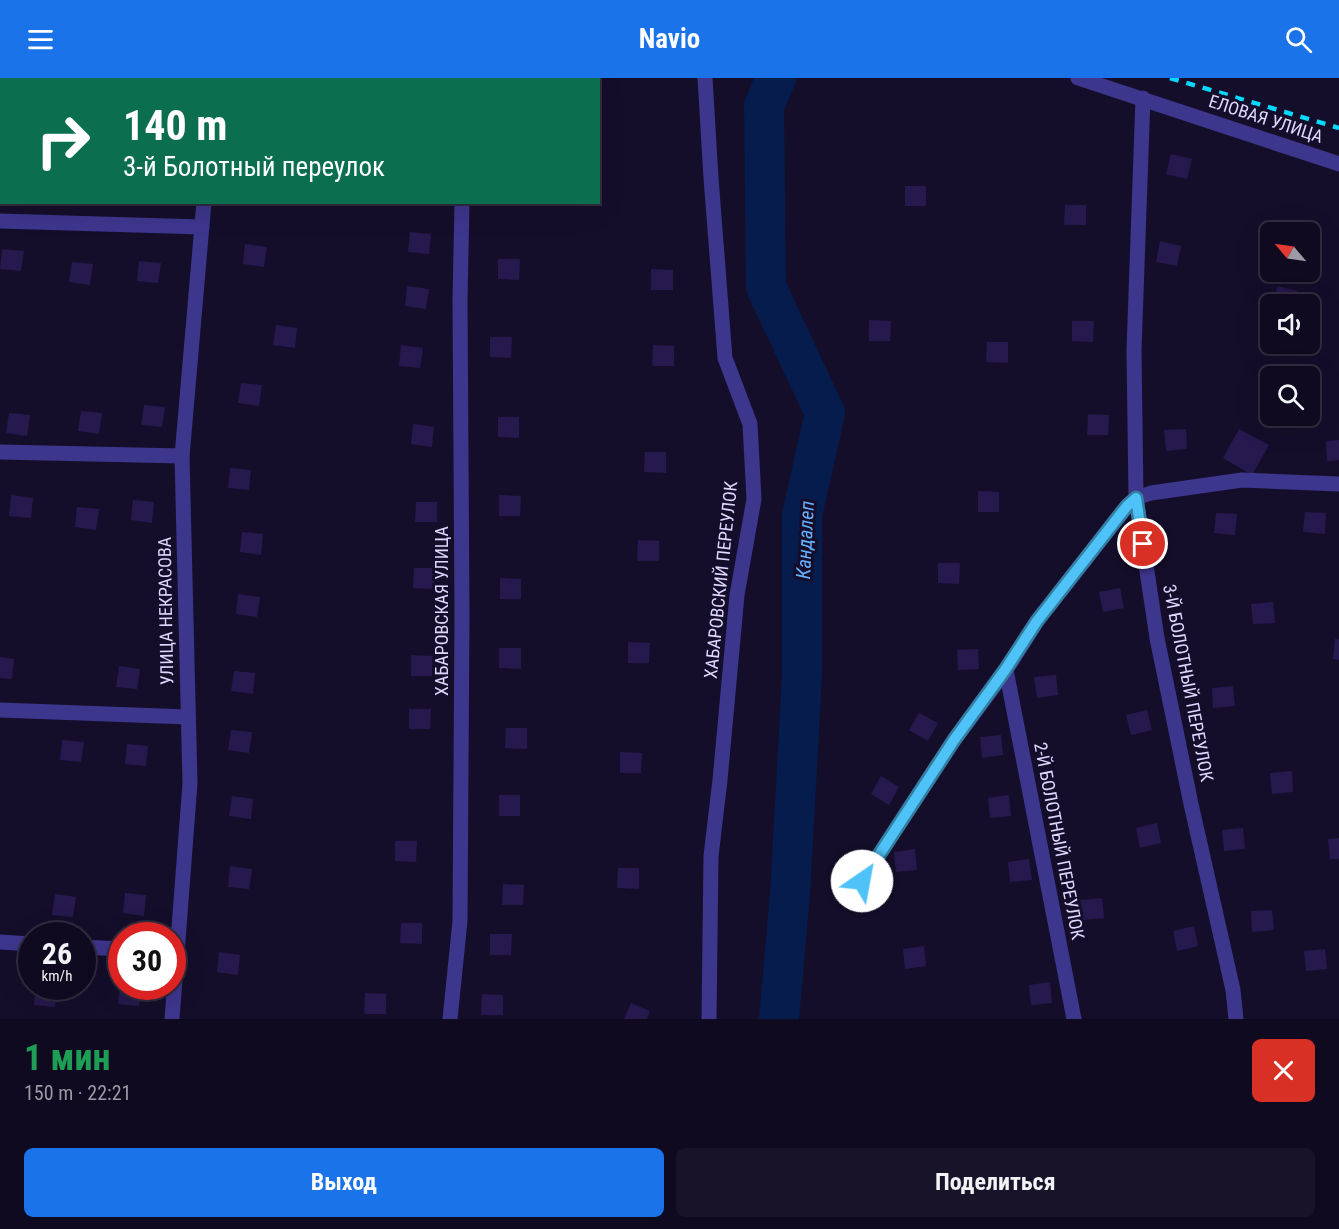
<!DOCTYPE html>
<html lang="ru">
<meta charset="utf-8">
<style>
body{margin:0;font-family:"Roboto Condensed",sans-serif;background:#191329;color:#f1f3f6;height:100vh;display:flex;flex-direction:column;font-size:22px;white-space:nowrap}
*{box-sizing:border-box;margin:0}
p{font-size:20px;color:#9c9aa5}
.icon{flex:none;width:33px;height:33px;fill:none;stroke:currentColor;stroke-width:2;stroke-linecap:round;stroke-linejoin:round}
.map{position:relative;height:941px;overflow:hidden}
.drawer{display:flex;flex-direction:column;background:#100a20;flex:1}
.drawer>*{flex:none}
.top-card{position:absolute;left:0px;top:0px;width:600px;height:126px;box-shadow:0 6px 24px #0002,0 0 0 2px #302b3e;background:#0b6e4f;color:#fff;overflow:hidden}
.needle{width:39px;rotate:299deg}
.tools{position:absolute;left:1260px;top:144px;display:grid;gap:12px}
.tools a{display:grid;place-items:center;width:60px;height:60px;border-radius:9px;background:#100a20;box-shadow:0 6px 24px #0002,0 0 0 2px #302b3e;font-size:30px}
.speed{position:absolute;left:18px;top:844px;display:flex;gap:12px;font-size:30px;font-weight:700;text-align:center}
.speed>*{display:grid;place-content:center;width:78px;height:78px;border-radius:50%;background:#100a20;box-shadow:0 6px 24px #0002,0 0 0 2px #302b3e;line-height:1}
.speed small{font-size:15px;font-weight:400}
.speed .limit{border:9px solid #d22;background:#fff;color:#111}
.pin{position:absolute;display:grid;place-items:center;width:51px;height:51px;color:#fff;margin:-26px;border:3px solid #fff;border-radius:50%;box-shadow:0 2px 6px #0007}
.me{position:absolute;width:66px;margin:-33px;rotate:33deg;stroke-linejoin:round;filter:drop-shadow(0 0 4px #0008)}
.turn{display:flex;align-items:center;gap:21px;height:126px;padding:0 24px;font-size:27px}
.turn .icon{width:78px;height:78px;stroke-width:2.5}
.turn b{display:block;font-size:42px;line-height:51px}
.round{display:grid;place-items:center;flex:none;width:63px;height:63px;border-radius:9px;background:#191329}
.summary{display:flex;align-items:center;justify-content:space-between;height:102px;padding:0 24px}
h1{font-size:36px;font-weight:700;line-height:45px;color:#1e9e55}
.action{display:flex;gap:12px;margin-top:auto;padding:12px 24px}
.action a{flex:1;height:69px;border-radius:9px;background:#1a73e8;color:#fff;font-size:24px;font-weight:700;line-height:69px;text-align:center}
.action a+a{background:#191329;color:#f1f3f6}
header{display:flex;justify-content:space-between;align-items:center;height:78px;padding:0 24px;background:#1a73e8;color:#fff;font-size:27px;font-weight:700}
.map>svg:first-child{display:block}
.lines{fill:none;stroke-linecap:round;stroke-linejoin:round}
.river{stroke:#061c4c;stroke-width:40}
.building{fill:#26194d}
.minor{stroke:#3d368d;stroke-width:15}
.rail{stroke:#04daff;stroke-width:4.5;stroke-dasharray:9 8;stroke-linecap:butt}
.route-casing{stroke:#337fa1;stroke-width:15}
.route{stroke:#4fc3f7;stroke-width:10}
.labels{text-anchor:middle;stroke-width:6;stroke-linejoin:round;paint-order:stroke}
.street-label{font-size:18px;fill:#ded8ff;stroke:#150e2b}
.water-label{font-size:20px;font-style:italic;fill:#66b1ff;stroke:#150e2b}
</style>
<header><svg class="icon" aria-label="menu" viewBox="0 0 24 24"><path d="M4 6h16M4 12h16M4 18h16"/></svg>Navio<svg class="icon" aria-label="search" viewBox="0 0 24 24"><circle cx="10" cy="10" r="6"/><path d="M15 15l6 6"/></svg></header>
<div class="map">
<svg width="1339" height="941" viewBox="0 0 1339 941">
<rect width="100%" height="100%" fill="#150e2b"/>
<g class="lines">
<!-- river -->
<path class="river" d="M776 0 764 28 766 209 825 335 802 437V598L790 816 779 941"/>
</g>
<!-- building -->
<g class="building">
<path d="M1171 76 1192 81 1187 101 1166 96Z"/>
<rect x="905" y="108" width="21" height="20"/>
<path d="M1065 127H1086V147H1064Z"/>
<path d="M410 154 431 156 429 176 408 174Z"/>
<path d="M1160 163 1181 168 1177 188 1156 184Z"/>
<path d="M245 166 267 169 264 189 243 186Z"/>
<path d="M2 171 24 173 21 193 0 191Z"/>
<path d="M498 181H520L519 202 498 201Z"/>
<path d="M139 183 161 185 158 205 137 203Z"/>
<path d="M72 184 93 186 90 207 69 204Z"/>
<path d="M651 191 673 192V212H651Z"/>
<path d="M407 208 429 211 426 231 405 228Z"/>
<path d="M1277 208 1298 213 1295 226H1274Z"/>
<path d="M869 242 891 243 890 263H869Z"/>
<path d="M1072 243H1094L1093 264 1072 263Z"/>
<path d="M276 247 297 250 295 270 273 267Z"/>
<path d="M490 259H512L511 280 490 279Z"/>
<path d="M987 264H1008V285L986 284Z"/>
<path d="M401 267 423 270 420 290 399 288Z"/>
<path d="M653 267 674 268V288H652Z"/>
<path d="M241 305 262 307 259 328 238 325Z"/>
<path d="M144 327 165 329 162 349 141 347Z"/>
<path d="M81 333 102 335 99 356 78 353Z"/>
<path d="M9 335 30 337 27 358 6 355Z"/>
<path d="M1088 336 1109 337 1108 357H1087Z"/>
<path d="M498 339H519V360L498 359Z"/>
<path d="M413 346 434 349 432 369 411 366Z"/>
<path d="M1186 351 1187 371 1166 373 1164 352Z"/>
<path d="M1239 351 1269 367 1252 397 1223 380Z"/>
<path d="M1339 362V382L1327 383 1326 363Z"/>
<path d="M645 374H666V395L644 394Z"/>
<path d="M230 390 251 392 249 412 228 410Z"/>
<path d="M978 413 999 414V434H978Z"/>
<path d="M11 417 33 420 31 440 9 438Z"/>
<path d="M499 417 521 418 520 438H499Z"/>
<path d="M133 422 154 424 152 445 131 442Z"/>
<path d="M416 424H437V444H415Z"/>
<path d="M77 429 99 431 96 452 75 449Z"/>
<path d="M1305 434 1326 435 1325 456 1303 454Z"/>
<path d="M1216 435 1237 436 1235 457 1214 455Z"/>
<path d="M242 454 263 456 261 477 240 474Z"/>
<path d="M638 462 659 463V483H637Z"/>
<path d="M938 485H960L959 506 938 505Z"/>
<path d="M414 490H435L434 511 413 510Z"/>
<path d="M500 500 521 501V521H500Z"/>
<path d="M1120 510 1124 530 1103 534 1099 514Z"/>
<path d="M238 516 260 519 257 539 236 536Z"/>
<path d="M1273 524 1275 545 1253 546 1251 526Z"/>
<path d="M1335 561H1339V582L1333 581Z"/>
<path d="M628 564 650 565 649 585H628Z"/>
<path d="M499 570H521V591L499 590Z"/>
<path d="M978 571 979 591 958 592 957 572Z"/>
<path d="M411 577 433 578 432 598H411Z"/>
<path d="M0 579 14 581 12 601 0 600Z"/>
<path d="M119 588 140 591 137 611 116 609Z"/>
<path d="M234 593 255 595 253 616 231 613Z"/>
<path d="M1056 597 1058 617 1037 620 1034 599Z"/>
<path d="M1233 608 1235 628 1213 630 1212 610Z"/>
<path d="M409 631H431L430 651H409Z"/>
<path d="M1147 632 1152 652 1131 657 1126 637Z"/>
<path d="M919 635 938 645 928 663 909 652Z"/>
<path d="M506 650H527V671L505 670Z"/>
<path d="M231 652 252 654 249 675 228 672Z"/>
<path d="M1001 657 1003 677 982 680 980 659Z"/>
<path d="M62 662 84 664 81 684 60 682Z"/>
<path d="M127 666 148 668 146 688 125 686Z"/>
<path d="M620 674 642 675 641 695H620Z"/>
<path d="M1292 693 1293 714 1272 716 1270 695Z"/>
<path d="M881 698 899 709 889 727 871 716Z"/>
<rect x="499" y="717" width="21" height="21"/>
<path d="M1009 717 1011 738 990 740 988 720Z"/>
<path d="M232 718 253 721 251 741 229 738Z"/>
<path d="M1157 745 1161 765 1140 770 1136 750Z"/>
<path d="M1243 750 1245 771 1224 773 1222 752Z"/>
<path d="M1339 760V781H1330L1328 761Z"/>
<path d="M395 763H417L416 784 395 783Z"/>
<path d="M915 771 917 792 896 794 894 774Z"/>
<path d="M1029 781 1032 802 1010 804 1008 784Z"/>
<path d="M230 788 252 791 249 811 228 809Z"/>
<path d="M618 790H639V811L617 810Z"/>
<path d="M503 806 524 807 523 827H502Z"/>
<path d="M125 815 146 817 144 838 123 835Z"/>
<path d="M55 816 76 819 73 839 52 837Z"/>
<path d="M1102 820 1104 840 1083 842 1080 822Z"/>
<path d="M1272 832 1274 852 1252 854 1251 833Z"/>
<path d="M401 845H422V866L400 865Z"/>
<path d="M1194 848 1198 868 1177 873 1173 853Z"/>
<path d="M490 856H512L511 877H490Z"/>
<path d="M924 868 926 888 905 891 903 871Z"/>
<path d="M1325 871 1327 891 1306 893 1304 873Z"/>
<path d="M219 874 240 877 238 897 217 894Z"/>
<path d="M1050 904 1052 925 1031 927 1029 907Z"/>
<path d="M36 909H58L55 929 34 927Z"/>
<path d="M120 909H142L139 928 118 926Z"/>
<path d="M365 915 386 916V936H364Z"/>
<path d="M482 916 503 917V937H481Z"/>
<path d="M631 925 650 933 647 941H624Z"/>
</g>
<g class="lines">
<!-- minor -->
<g class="minor">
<path d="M705 0 711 100 725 280 750 346 754 421 737 517 720 702 711 778 709 941"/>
<path d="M1078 0 1339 86"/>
<path d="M214 2V0"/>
<path d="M464 2V0"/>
<path d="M1143 20 1134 272 1136 420 1157 560 1191 726 1233 912 1236 941"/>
<path d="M0 143 202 149"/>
<path d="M0 374 182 378"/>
<path d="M1006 592 1074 941"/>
<path d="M0 632 188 639"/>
<path d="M862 803 954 662 1006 592 1037 543 1127 428 1136 420 1151 415 1242 402 1339 406"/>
<path d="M0 864 32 866"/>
<path d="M82 869 122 871"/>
<path d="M172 941 190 705 182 378 204 124"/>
<path d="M450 941 460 843 462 537 460 222 462 124"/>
</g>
<!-- rail -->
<path class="rail" d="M1170 0 1339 50"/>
</g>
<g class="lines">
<!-- route casing -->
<g class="route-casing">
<path id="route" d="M862 803 954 662 1005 592 1037 543 1127 428 1136 420 1143 466"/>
</g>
<!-- route -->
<use href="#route" class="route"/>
</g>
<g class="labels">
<!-- street labels -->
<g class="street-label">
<text transform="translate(1266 41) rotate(18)" y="6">ЕЛОВАЯ УЛИЦА</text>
<text transform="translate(721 502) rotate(-84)" y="6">ХАБАРОВСКИЙ ПЕРЕУЛОК</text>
<text transform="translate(166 533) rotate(-91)" y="6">УЛИЦА НЕКРАСОВА</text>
<text transform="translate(442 533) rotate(-90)" y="6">ХАБАРОВСКАЯ УЛИЦА</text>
<text transform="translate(1188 605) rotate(79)" y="6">3-Й БОЛОТНЫЙ ПЕРЕУЛОК</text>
<text transform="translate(1059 763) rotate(79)" y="6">2-Й БОЛОТНЫЙ ПЕРЕУЛОК</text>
</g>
<!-- water labels -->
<g class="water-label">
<text transform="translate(805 462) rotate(-87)" y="7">Кандалеп</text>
</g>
</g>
</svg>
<div class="tools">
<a><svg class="needle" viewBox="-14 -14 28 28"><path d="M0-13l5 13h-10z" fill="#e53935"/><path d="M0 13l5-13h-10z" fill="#9c9aa5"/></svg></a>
<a><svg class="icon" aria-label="sound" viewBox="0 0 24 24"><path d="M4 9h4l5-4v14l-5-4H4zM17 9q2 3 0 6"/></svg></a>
<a><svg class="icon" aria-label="search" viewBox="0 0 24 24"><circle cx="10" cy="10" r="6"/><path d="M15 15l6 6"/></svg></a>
</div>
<div class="speed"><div>26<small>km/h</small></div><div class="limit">30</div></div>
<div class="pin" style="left:1143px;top:466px;background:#d93025"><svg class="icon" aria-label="arrive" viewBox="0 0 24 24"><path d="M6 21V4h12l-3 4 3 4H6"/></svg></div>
<svg class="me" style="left:862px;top:803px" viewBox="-20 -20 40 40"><circle r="19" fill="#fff"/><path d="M0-13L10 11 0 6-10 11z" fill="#4fc3f7"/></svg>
<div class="top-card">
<div class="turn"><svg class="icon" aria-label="right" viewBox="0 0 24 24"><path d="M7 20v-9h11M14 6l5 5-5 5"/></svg><div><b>140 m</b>3-й Болотный переулок</div></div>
</div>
</div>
<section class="drawer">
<div class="summary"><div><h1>1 мин</h1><p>150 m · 22:21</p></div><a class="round" style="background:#d93025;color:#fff"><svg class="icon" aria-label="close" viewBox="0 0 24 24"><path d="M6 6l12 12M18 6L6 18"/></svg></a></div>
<div class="action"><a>Выход</a><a>Поделиться</a></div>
</section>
